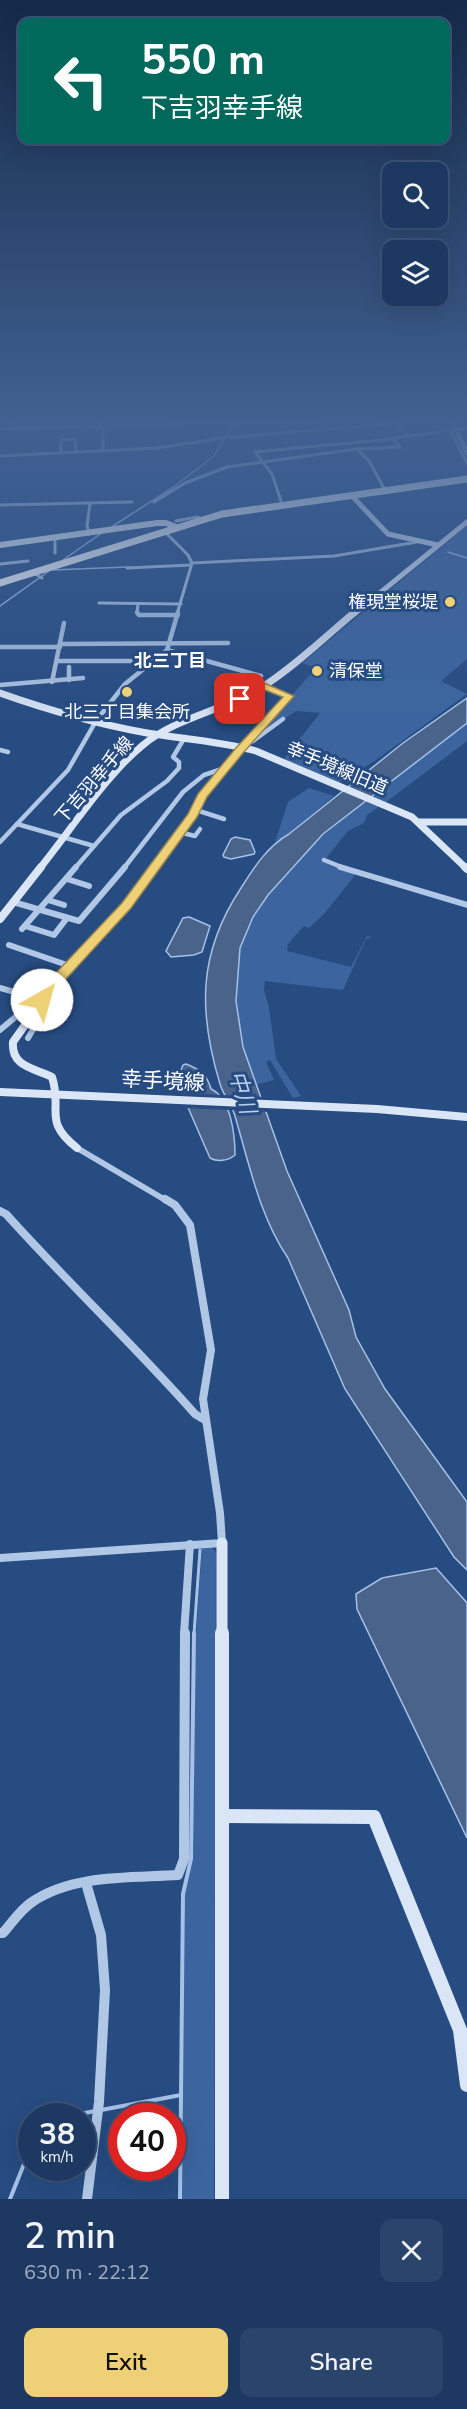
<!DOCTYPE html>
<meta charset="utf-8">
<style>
body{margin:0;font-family:"Nunito Sans","Noto Sans JP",sans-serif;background:#2a446b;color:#f1f3f6;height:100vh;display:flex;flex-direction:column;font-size:22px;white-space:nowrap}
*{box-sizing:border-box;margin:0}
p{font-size:20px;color:#a0acbe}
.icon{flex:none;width:33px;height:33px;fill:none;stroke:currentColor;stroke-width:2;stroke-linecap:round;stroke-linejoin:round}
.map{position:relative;height:2199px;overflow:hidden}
.drawer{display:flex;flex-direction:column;background:#1d3962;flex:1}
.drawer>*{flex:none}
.guide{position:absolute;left:18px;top:18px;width:432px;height:126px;border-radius:12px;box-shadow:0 6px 24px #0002,0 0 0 2px #3b5377;background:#00695c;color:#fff;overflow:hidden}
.fabs{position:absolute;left:382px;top:162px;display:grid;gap:12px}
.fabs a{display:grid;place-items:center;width:66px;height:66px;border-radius:12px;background:#1d3962;box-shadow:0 6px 24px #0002,0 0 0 2px #3b5377;font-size:30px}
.speed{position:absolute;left:18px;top:2103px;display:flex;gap:12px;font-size:30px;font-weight:700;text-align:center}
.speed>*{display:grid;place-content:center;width:78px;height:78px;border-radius:50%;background:#1d3962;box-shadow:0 6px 24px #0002,0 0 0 2px #3b5377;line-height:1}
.speed small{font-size:15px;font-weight:400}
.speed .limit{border:9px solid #d22;background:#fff;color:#111}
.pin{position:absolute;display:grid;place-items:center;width:51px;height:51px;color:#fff;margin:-26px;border-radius:12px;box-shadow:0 3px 9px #0006}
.me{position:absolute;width:66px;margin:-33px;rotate:38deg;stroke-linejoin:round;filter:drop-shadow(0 0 4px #0008)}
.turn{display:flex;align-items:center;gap:21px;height:126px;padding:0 24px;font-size:27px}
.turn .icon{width:78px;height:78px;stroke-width:2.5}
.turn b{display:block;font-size:42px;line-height:51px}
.round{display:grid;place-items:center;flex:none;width:63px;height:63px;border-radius:12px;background:#2a446b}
.head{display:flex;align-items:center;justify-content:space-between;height:102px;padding:0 24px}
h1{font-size:36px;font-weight:600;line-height:45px}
.button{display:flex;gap:12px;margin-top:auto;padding:12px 24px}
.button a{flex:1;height:69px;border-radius:12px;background:#eed076;color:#111;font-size:24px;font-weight:600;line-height:69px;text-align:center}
.button a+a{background:#2a446b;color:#f1f3f6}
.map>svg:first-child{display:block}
.green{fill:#3c659f}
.water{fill:#49638a;stroke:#a5c1e7;stroke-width:1.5}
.pier{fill:#274c82}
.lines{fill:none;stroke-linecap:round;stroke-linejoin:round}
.stream-far2{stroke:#a5c1e7;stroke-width:1.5}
.stream-far1{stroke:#a5c1e7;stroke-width:3}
.stream{stroke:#a5c1e7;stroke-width:4}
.street-far4{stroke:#b0c7e6;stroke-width:3}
.street-far3{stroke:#b0c7e6;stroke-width:4.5}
.street-far2{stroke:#b0c7e6;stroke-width:6}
.street-far1{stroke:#b0c7e6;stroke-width:8}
.street{stroke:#b0c7e6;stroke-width:10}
.secondary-far4{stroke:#dae5f6;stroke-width:5}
.secondary-far3{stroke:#dae5f6;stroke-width:7}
.secondary-far2{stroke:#dae5f6;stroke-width:8}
.secondary-far1{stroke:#dae5f6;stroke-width:11}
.secondary{stroke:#dae5f6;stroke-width:14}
.primary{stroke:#f1f6fd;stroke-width:6}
.highway{stroke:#fff;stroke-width:7}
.rail{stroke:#fff;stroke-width:1.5;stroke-dasharray:6 2;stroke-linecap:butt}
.secondary-bridge{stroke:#dae5f6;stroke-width:5}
.route{fill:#eed076;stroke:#9b874d;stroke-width:1.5}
.poi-dot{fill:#eed076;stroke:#274c82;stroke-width:2}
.labels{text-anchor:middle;stroke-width:6;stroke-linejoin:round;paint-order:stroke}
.far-poi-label{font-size:18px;fill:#fff;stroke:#274c82;text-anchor:end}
.far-neighbourhood-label{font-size:18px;font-weight:bold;fill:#fff;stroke:#274c82}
.far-street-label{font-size:18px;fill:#fff;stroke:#274c82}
.street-label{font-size:21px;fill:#fff;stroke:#274c82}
.water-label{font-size:22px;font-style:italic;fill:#bcd1ee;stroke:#274c82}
</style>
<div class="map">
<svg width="467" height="2199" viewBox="0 0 467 2199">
<rect width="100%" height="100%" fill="#274c82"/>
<!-- green -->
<g class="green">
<path d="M467 526V659L441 681 467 694 376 760 339 783 284 759 320 713 296 711 252 740 316 668 302 663Z"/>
<path d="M467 723V741L385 803 371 797Z"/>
<path d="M309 788 334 796 289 834 275 842 288 802Z"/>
<path d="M368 799 381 805 367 815 364 823 348 831 323 862 356 874 324 914 309 928 304 926 288 944 287 951 351 967 367 936 372 937 366 939 343 990 265 981 264 990 269 1008 276 1059 301 1096 293 1098 270 1060 266 1062 274 1080 255 1085C235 1033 224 968 253 917 264 898 280 884 293 867 315 840 340 819 368 799Z"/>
<path d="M211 1547 216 1552 214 2199H182L185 1893 193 1859 194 1664 202 1548Z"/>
</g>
<!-- water -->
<g class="water">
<path d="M467 698V723L323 834 268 895 253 917 240 948 236 1001 243 1047 287 1171 349 1310 356 1337 385 1389 467 1502V1570L454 1557 345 1389 288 1258C259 1216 249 1162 234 1113 230 1103 223 1094 220 1084 198 1011 198 953 241 888 254 867 268 846 289 834L403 743Z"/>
<path d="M235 837 250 840 255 852 254 854 231 859 224 857 223 855 231 839Z"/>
<path d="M189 917 210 926 202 952 194 955 171 957 166 951 183 918Z"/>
<path d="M186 1064C199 1069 207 1074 211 1089 231 1098 235 1135 235 1155 228 1161 217 1162 210 1158L173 1073 181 1070 183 1065Z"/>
<path d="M436 1568 467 1603V1838L357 1609 356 1594 382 1578Z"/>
</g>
<!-- pier -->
<path class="pier" d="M179 1093 264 1097 270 1112 185 1108Z"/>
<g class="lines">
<!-- stream-far2 -->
<g class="stream-far2">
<path d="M113 526 172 488 213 457 238 418"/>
<path d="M448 552 467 558"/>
<path d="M63 560 103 532"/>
<path d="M52 570 128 567"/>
<path d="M0 606 49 571"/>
</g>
<!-- stream-far1 -->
<path class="stream-far1" d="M194 1634 200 1550"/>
<!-- stream -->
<g class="stream">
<path d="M101 2110 181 2095"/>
<path d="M70 2116 95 2111"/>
<path d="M10 2199 32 2144"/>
<path d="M180 2199 183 1894 191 1859 194 1633"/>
</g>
<!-- street-far4 -->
<g class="street-far4">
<path d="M0 418H5"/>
<path d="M10 418 11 425"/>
<path d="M97 423H103L102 418"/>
<path d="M0 429 103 427V449"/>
<path d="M450 430 467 463"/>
<path d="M357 449 400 447 392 438"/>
<path d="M61 451V440L75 439 76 450"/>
<path d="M255 452 381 440 467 428"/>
<path d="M255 452 272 474 282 504"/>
<path d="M0 456 157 448 223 438 395 423 408 436"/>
<path d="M154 502 185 483 227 467 357 449 369 461 385 490"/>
<path d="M0 505 132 502"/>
<path d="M176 521 197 517 202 519"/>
<path d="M164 531 188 555 192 563 177 614"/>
<path d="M89 533 87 526 90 503"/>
<path d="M55 537V553"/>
<path d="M192 563 334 556 423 541"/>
<path d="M0 564 28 561"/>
<path d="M127 568 191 565"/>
<path d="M32 572 42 578"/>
<path d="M99 603 181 604"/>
<path d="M137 614 138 604"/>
</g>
<!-- street-far3 -->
<g class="street-far3">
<path d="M137 612 139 615H178"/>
<path d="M60 644 228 643"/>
<path d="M0 647H60"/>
<path d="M167 650 261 676 259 681 267 688 289 696 243 747"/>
<path d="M57 661H152"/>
<path d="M69 667V680"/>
<path d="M52 682 64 623"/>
<path d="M0 685 83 678"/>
<path d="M233 688 248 673"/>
<path d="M253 741 283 719"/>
<path d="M0 750 8 752"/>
<path d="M196 810 224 819"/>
<path d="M17 824 94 846"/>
<path d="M179 832 195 836 200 829"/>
<path d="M0 842 68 770 96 721 125 684 167 650 178 612"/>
<path d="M324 860 344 868"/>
<path d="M75 868 121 815 167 781 179 768V762L173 757 185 737"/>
<path d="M124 868 183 792 204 775 228 767"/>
</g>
<!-- street-far2 -->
<g class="street-far2">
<path d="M340 867 467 905"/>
<path d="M67 879 89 886"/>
<path d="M48 900 64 905"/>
<path d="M13 902 79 921 125 867"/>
<path d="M25 926 54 935 67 918"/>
<path d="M22 929 76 867"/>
<path d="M9 945 70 966"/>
<path d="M0 988 42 1000"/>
<path d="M0 1030 19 1014 32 1013"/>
<path d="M28 1038 57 990"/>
<path d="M77 1148 167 1201"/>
</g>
<!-- street-far1 -->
<g class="street-far1">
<path d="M0 1211 6 1214C67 1282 134 1345 195 1414L205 1420"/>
<path d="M0 1558 222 1543 220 1513 203 1399 211 1350 190 1225 175 1205 165 1199"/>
<path d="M184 1634 190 1544"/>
</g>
<!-- street -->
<g class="street">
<path d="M86 1883 101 1935 105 1990 99 2102 87 2199"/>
<path d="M0 1933H3C12 1923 20 1910 32 1902 73 1874 131 1878 178 1875L184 1859 185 1633"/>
</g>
<!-- secondary-far4 -->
<g class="secondary-far4">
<path d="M462 442 467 453"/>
<path d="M351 495 388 534 438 545"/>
<path d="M354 614 467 522"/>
</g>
<!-- secondary-far3 -->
<g class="secondary-far3">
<path d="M0 693C48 710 97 724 147 733 183 739 220 741 256 751L412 817 466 868"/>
<path d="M419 822H467"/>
<path d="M40 868C70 831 107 774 143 745 177 717 225 710 262 687 293 668 327 635 355 612"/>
<path d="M152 868 193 815 202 797 243 747"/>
</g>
<!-- secondary-far2 -->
<g class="secondary-far2">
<path d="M465 867 467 869"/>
<path d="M0 919 41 867"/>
<path d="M0 1092 377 1109 467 1117"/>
<path d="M77 1148C42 1120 63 1111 52 1077 34 1068 11 1067 13 1042L60 976 127 906 153 867"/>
</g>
<!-- secondary-far1 -->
<path class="secondary-far1" d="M222 1543V1634"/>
<!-- secondary -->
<g class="secondary">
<path d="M222 1633V2199"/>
<path d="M222 1816 374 1817 460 2030 467 2085"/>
</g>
<!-- primary -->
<path class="primary" d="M0 545 157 523H166L176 527"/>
<!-- highway -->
<path class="highway" d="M0 583 222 514 467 479"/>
<!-- rail -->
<path class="rail" d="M0 427 467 419"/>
<!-- secondary-bridge -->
<path class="secondary-bridge" d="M450 418 462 442"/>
</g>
<!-- sky -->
<linearGradient id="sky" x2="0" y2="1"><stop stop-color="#152a48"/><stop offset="0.58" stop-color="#416192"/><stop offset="1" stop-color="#416192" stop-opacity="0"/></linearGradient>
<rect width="467" height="726" fill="url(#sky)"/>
<!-- route -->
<path class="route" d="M264 683 294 696 243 753 207 797 197 817 131 908 65 980 47 1003H38L36 1000 38 996 56 973 122 903 188 814 198 794 236 748 283 697 265 690 243 701 235 699Z"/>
<!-- markers -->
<g class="poi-dot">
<circle cx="450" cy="602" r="6"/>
<circle cx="317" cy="671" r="6"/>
<circle cx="127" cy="692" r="6"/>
</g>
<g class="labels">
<!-- far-poi labels -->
<g class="far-poi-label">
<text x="438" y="608">権現堂桜堤</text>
<text x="329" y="677" text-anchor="start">清保堂</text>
<text x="127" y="718" text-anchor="middle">北三丁目集会所</text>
</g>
<!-- far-neighbourhood labels -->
<g class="far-neighbourhood-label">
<text x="170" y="667">北三丁目</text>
</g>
<!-- far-street labels -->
<g class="far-street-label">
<text transform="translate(337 768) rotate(23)" y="6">幸手境線旧道</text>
<text transform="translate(94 780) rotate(-49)" y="6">下吉羽幸手線</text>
</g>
<!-- street labels -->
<g class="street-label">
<text transform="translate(163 1081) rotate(3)" y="7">幸手境線</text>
</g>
<!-- water labels -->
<g class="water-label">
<text transform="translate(243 1092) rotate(73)" y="8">中川</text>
</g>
</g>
</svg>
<div class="fabs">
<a><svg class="icon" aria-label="search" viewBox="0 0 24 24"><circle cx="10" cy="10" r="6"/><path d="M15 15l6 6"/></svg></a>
<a><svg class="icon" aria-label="layers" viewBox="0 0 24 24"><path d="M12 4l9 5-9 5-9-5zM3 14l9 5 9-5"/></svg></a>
</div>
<div class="speed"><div>38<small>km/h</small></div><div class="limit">40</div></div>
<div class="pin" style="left:240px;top:699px;background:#d93025"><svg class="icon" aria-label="arrive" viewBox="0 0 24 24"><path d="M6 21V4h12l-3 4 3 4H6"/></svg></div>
<svg class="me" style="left:42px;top:1000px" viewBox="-20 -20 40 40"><circle r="19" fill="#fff"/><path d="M0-13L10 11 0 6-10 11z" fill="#eed076"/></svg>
<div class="guide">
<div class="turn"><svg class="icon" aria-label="left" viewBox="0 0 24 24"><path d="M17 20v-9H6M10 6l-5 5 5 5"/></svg><div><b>550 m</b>下吉羽幸手線</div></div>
</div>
</div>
<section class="drawer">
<div class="head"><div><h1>2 min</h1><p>630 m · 22:12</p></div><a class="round"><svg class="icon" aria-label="close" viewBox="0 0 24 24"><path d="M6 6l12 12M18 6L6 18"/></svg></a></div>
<div class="button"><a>Exit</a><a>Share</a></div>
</section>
